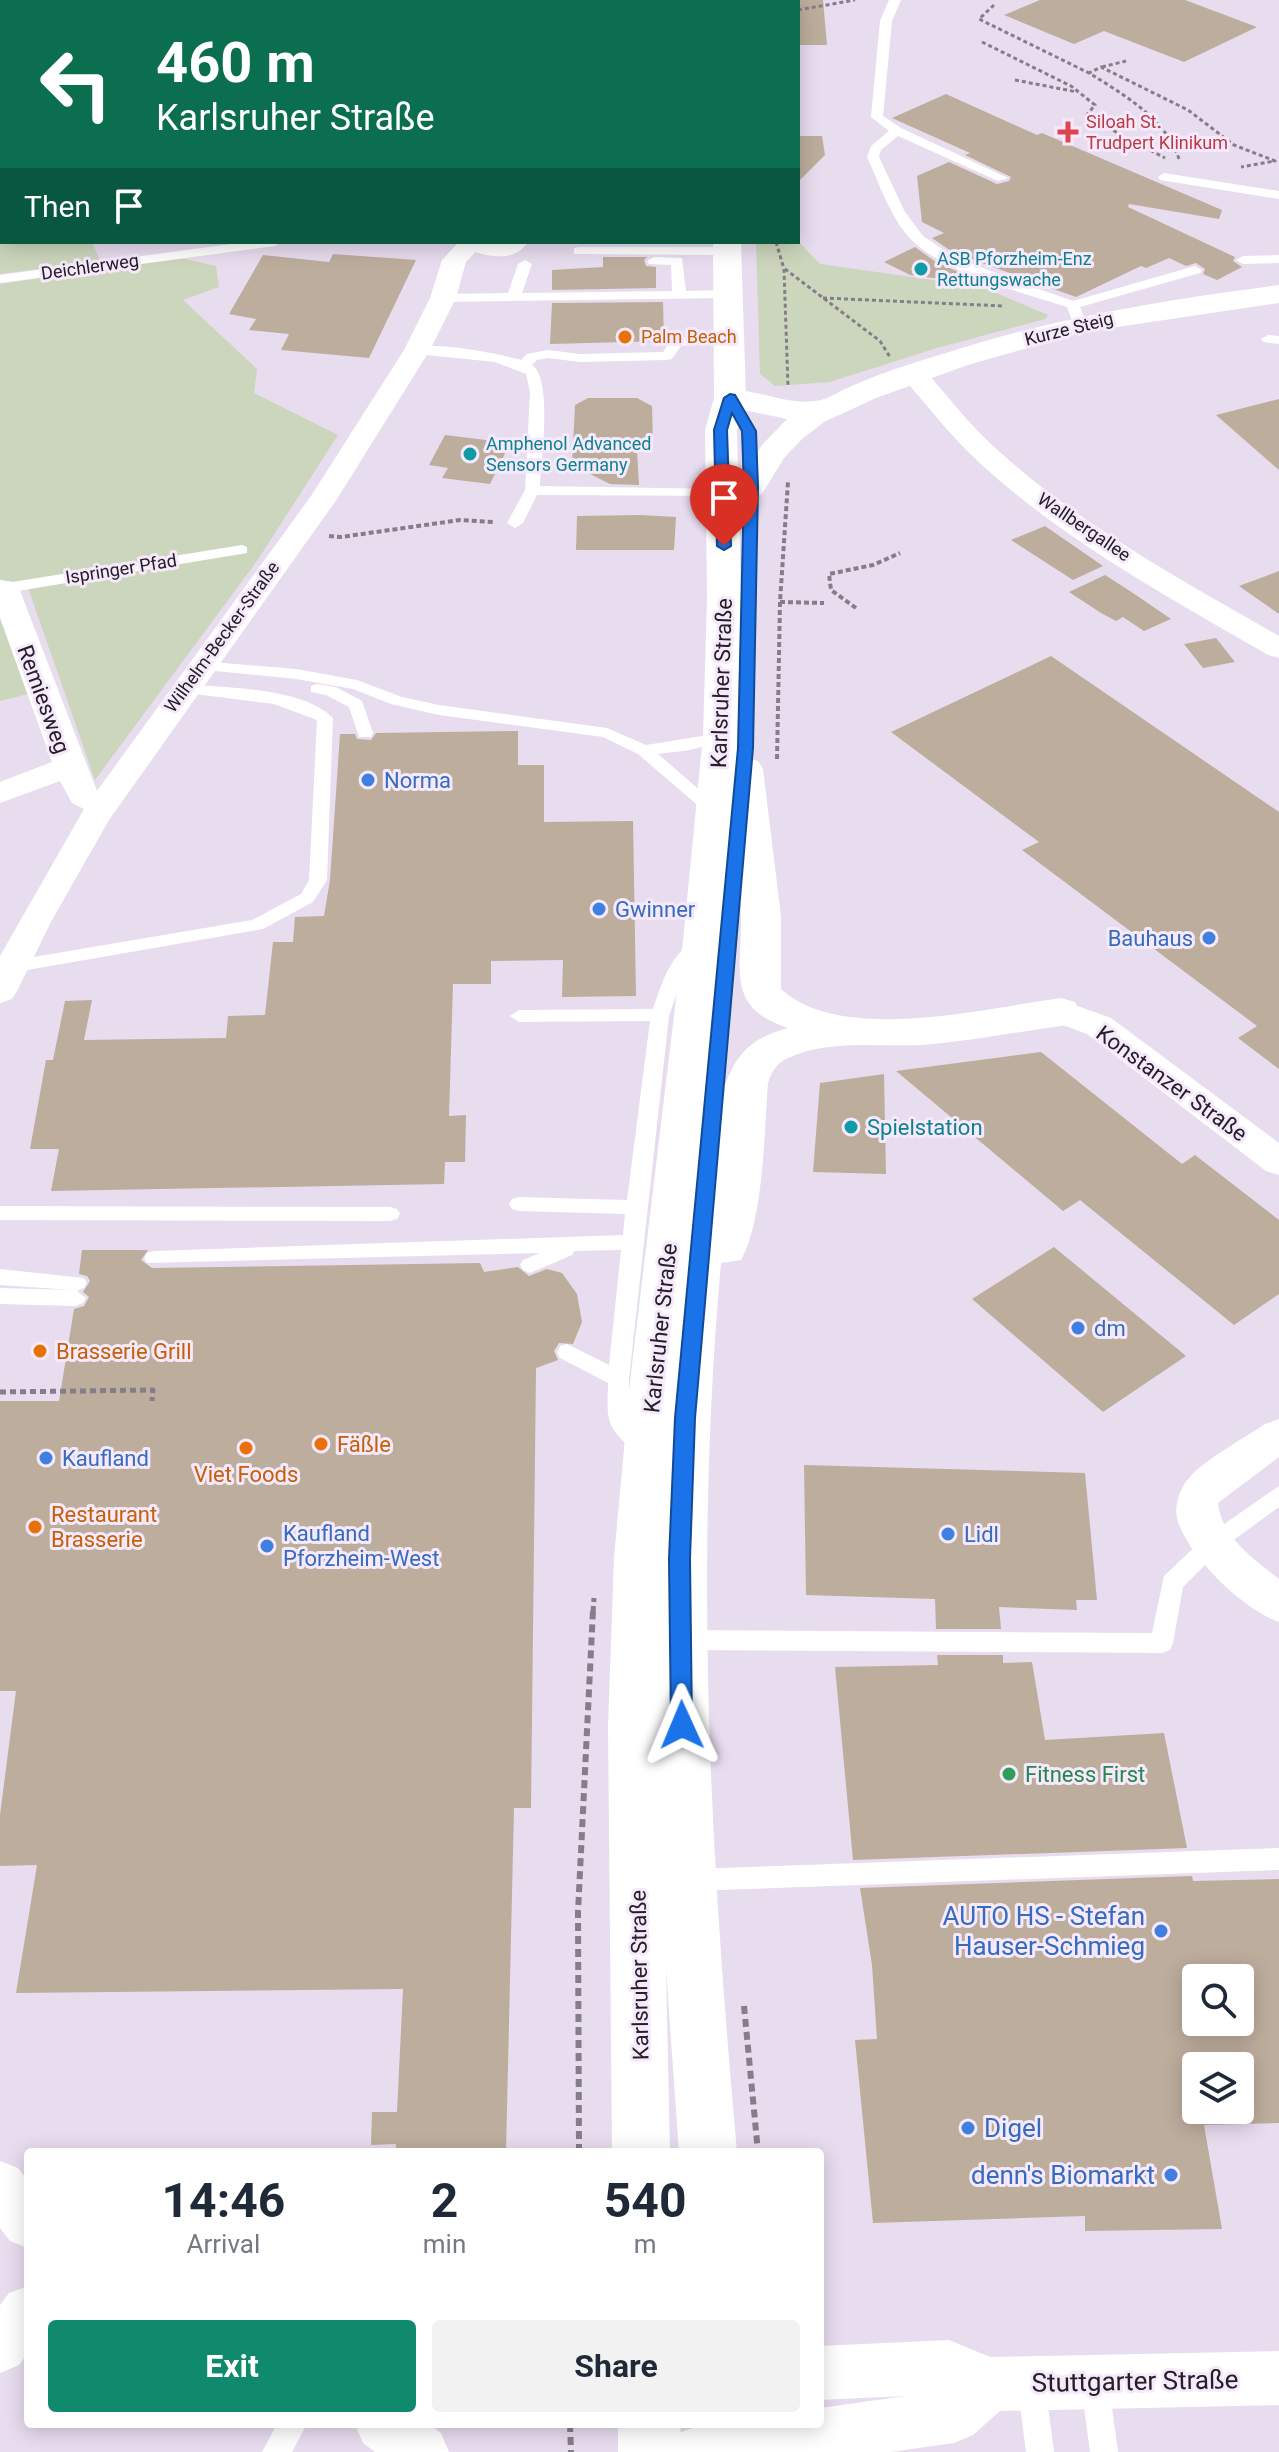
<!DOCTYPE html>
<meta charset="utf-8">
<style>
body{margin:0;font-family:Roboto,sans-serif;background:#f2f2f3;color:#1f2937;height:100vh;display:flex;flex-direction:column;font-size:30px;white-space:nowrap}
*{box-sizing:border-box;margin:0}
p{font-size:26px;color:#747a83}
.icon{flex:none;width:44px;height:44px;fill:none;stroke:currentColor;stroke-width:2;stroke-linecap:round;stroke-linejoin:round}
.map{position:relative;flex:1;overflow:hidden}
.side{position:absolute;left:24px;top:2148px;width:800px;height:280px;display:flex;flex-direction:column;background:#fff;border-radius:8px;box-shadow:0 4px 20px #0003}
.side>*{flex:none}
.banner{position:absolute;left:0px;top:0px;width:800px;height:244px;box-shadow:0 4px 20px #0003;background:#0b6e4f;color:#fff;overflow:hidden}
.buttons{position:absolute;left:1182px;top:1964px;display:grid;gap:16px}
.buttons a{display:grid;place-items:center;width:72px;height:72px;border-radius:8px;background:#fff;box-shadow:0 4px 20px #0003;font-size:40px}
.pin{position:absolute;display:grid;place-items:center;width:68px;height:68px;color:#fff;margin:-82px -34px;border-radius:50% 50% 50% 0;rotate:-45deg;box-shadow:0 0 8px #0007}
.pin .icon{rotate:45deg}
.me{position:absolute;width:88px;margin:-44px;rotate:359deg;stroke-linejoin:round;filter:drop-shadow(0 0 6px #0008)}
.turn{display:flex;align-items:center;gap:28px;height:168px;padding:0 24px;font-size:36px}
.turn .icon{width:104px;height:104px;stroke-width:2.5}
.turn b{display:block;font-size:56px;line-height:68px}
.then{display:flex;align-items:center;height:76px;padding:0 24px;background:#0003;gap:16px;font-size:30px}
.eta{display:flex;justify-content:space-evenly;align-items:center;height:136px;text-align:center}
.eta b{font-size:48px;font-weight:700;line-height:56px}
.action{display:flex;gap:16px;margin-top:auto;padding:16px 24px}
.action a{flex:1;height:92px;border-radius:8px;background:#0f8a6d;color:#fff;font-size:32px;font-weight:700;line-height:92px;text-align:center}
.action a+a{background:#f2f2f3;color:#1f2937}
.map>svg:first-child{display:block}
.green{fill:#ccd6bc}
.building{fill:#bdad9d;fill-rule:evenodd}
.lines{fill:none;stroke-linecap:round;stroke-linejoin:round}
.path-far3{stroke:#857d8a;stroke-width:3;stroke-dasharray:4 3;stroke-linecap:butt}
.path-far2{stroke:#857d8a;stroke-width:4;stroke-dasharray:5 3;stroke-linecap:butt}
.path-far1{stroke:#857d8a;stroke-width:5;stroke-dasharray:6 4;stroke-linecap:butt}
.path{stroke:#857d8a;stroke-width:6;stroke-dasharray:8 5;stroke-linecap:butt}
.service{fill:#fff;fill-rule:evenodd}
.minor{fill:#fff;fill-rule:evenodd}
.tertiary{fill:#fff;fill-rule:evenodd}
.secondary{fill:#fff;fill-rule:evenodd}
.primary{fill:#fff;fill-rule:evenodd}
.route{fill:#1a73e8;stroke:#114b97;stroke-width:2}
.health-dot{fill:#e0444e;stroke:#f6e9fc;stroke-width:3}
.culture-dot{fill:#0f9aa8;stroke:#f6e9fc;stroke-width:3}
.food-dot{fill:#e8710a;stroke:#f6e9fc;stroke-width:3}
.shop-dot{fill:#3f7fe0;stroke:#f6e9fc;stroke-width:3}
.leisure-dot{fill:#2e9e5b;stroke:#f6e9fc;stroke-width:3}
.labels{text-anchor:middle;stroke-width:6;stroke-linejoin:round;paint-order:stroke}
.far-health-label{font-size:18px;fill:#be3a42;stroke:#f6e9fc;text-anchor:start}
.far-culture-label{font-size:18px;fill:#0d838f;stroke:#f6e9fc;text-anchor:start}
.far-street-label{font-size:18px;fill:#252027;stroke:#f6e9fc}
.far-food-label{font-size:18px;fill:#c56008;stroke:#f6e9fc;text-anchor:start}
.street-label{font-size:22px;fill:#252027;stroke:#f6e9fc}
.shop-label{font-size:22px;fill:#366cbe;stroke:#f6e9fc;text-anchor:start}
.culture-label{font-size:22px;fill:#0d838f;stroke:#f6e9fc;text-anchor:start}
.food-label{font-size:22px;fill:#c56008;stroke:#f6e9fc;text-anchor:start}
.leisure-label{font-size:22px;fill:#27864d;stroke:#f6e9fc;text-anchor:start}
.near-shop-label{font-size:26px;fill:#366cbe;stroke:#f6e9fc;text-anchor:end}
.near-street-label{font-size:26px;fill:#252027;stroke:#f6e9fc}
</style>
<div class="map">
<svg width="1279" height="2452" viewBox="0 0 1279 2452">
<rect width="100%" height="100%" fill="#e8dcef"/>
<!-- green -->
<g class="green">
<path d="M0 0H290L292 2H2V242H92L100 261 0 274Z"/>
<path d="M798 241 820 264 982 287 1048 315 1045 319 937 348 830 382 775 386 760 374 756 242Z"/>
<path d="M181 258 216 266 219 287 183 300 257 369 254 393 338 435 257 561 95 780 27 585 4 588 0 578V284Z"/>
<path d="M0 615 32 693 0 701Z"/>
</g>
<!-- building -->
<g class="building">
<path d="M798 0H823L827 45H798Z"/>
<path d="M1040 0H1185L1257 27 1184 62 1104 31 1074 44 1004 15Z"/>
<path d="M946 94 1037 135 1042 133 1222 210 1219 219 1129 204 1128 207 1235 257 1233 261 1242 267 1217 280 1203 274 1205 269 1196 263 1186 266 1169 258 1146 268 1141 266 1076 297 954 253 932 238 944 233 922 222 917 176 949 162 997 184 1009 181 1011 177 965 155 970 153 892 118Z"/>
<path d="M798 136H822L825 155 798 182Z"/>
<path d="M915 247 936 262 988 285 910 275 884 262Z"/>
<path d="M333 254 416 260 369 358 281 350 289 334 249 330 256 319 229 314 263 255 329 262Z"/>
<path d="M603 257H647L644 260 646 266 656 267V288L552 290V270L603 267Z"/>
<path d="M663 302 664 341 550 344 552 303Z"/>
<path d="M588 398H637L652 406 653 444 637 451 639 485 610 484 572 465 575 405Z"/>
<path d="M1279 399V470L1216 415Z"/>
<path d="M445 435 510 443 490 484 442 478 448 468 429 465Z"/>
<path d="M641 515 676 517 674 550H576L577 516Z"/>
<path d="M1045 526 1103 566 1073 580 1011 540Z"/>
<path d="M1279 571V614L1239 586Z"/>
<path d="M1105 575 1133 593 1171 619 1144 631 1123 617 1116 621 1101 613 1069 592Z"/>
<path d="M1216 638 1235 662 1203 668 1184 644Z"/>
<path d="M1051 656 1279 812V1069L1238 1038 1257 1026 1022 850 1039 842 891 732Z"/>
<path d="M518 731V765H544V822L633 821 636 996 562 997 563 960 491 961V984H453L449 1116 466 1115 465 1162H445L444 1184 51 1191 59 1149H30L46 1060H53L65 1001 92 1000 84 1040 226 1038 228 1016 265 1015 273 942H293L295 917 324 916 330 880 340 734H355L357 739 371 740 376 733Z"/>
<path d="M1041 1052 1182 1164 1195 1155 1279 1220V1294L1234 1325 1080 1200 1063 1211 896 1071Z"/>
<path d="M884 1074 886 1174 813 1172 820 1083Z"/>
<path d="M1054 1247 1186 1356 1103 1412 972 1299Z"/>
<path d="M82 1250H148L141 1260 152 1268 480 1263 484 1272 518 1267 529 1276 547 1269 562 1273 577 1294 582 1322 573 1344 559 1343 554 1351 558 1360 536 1368 531 1808H514L506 2152H396V2144L371 2145 372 2112H397L403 1989 16 1993 37 1865 0 1866V1815L16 1691H0V1401H59L74 1309 84 1306 89 1297 83 1292 90 1281 87 1276 79 1274Z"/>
<path d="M804 1465 1085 1473 1097 1600H1076L1077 1610 999 1607 1001 1629H936L935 1599 806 1595Z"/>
<path d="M937 1655H1003V1663L1032 1662 1045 1740 1164 1733 1187 1848 853 1860 835 1667 938 1665Z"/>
<path d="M1192 1876 1193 1881 1279 1879V2123L1204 2125 1222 2229 1085 2231V2216L873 2223 855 2040 877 2039 872 1965 860 1888ZM1196 1978H1240V2022H1196ZM1196 2066H1240V2110H1196Z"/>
</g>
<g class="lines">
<!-- path-far3 -->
<g class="path-far3">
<path d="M994 5 979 19 1089 73"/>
<path d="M798 10 855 0"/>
<path d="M982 42 1071 86 1095 105 1086 116 1165 158"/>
<path d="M1102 67 1126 61"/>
<path d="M1015 80 1077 92"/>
<path d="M1179 159C1166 119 1123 94 1089 73L1101 67 1188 110 1234 145 1275 161 1241 167"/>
<path d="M776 242 784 269 788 387"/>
<path d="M785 269 880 341 890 357"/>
<path d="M823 298 1004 306"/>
</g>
<!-- path-far2 -->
<g class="path-far2">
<path d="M329 536 341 537 460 520 494 522"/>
<path d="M780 602 824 603"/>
<path d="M856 608 831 590 829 574 873 565 900 553"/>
<path d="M777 759 780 602 788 482"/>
</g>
<!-- path-far1 -->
<g class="path-far1">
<path d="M0 1392 153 1390 152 1401"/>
<path d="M593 1612 594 1598"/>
</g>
<!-- path -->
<g class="path">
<path d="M744 2006 758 2152"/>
<path d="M579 2152 578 1912 593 1610"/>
<path d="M570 2424 571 2452"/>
</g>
<!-- service -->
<g class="service">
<path d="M135 0H158L133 2Z"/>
<path d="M889 0H901L892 21 883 116 901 128 1008 178 998 181 898 136 881 150 879 157 905 212 923 236 953 256 1019 282 1073 301 1195 266 1202 270 1200 273 1080 307 1084 317 1077 321 1072 320 1067 307C1021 292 937 272 906 234 888 211 879 183 867 157L871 146 889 131 871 117 880 21Z"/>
<rect x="0" y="21" width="2" height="6"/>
<path d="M1164 173 1279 191V199L1160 180 1158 177Z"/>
<path d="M246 242H282L275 246 0 283V275Z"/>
<path d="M579 247H727L734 251 727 255 574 254V248Z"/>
<path d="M1279 255V263L1243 264 1236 260 1243 256Z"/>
<path d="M654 257 682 258 686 291 726 290 733 294 726 298 443 302 436 298 443 294 508 293 518 264 525 260 532 264 522 293 672 291 671 265 649 264 647 261Z"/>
<path d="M729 334 734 335V341L681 346 672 359 667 360 580 362 548 358 537 360 532 365C553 379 541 460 540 486L721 489 728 493 726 496 537 495 523 523 515 528 507 523 525 490 530 392 526 374 495 362 417 354 410 350C425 339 501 354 521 360L527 354 548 350 580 354 663 352 672 339Z"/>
<path d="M1268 335 1279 336V344L1263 342 1261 339Z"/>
<path d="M242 545 247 547V553L0 594V584Z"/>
<path d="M201 661 296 669 357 680 402 697 439 705 607 728 646 745 727 732 729 736 727 740 690 750 658 754 724 811 715 816 709 815 638 754 603 737 439 715 391 704 353 689 296 679 195 669V663Z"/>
<path d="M184 684C225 688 303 687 333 718L327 880 313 902 263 929 10 973 4 971 1 967 4 963 10 961 252 920 301 894 309 880 317 720 274 704 178 692V686Z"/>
<path d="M317 684 336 687 362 701 373 733 371 737H359L349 707 326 695 311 692V686Z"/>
<path d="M698 941 707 947 684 972 669 1016 629 1379 631 1418 656 1447 653 1453C638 1458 614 1436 610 1422 606 1411 608 1395 608 1383L560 1358 557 1352 560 1346 567 1344 609 1365 621 1250 574 1251 572 1255 530 1273 523 1270 520 1265 523 1260 540 1253 147 1263 144 1258 147 1253 154 1251 623 1235 625 1214 519 1211 512 1209 509 1204 512 1199 519 1197 627 1200 650 1021 519 1022 510 1016 519 1010 653 1009C661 986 671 949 698 941Z"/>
<path d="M0 1206 390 1207 397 1209 400 1214 397 1219 390 1221 0 1220Z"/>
<path d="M0 1269 84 1278 87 1283 84 1288 77 1291 86 1298 83 1303 76 1306 0 1304V1288L72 1290 0 1285Z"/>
<path d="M1279 1486V1507L1220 1550 1183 1587 1173 1643 1170 1650 1162 1653 682 1650 674 1647 671 1640 674 1633 682 1630 1152 1633 1164 1576 1204 1538Z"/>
<path d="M1279 1848V1870L691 1891 682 1888 679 1880 682 1872 691 1869Z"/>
<path d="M1031 2369 1041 2373 1045 2383 1054 2452H1026L1017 2383 1021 2373Z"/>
<path d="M1095 2371 1105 2375 1109 2385 1118 2452H1090L1081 2385 1085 2375Z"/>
<path d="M277 2424H307L292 2452H262Z"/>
</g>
<!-- minor -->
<g class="minor">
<path d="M459 242 484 243 466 262 456 298 430 350 337 499 109 820 52 920 17 991 12 999 0 1003V956L84 809 72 803 60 781 0 803V782L52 762 0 618V580L14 582 19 588 97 791 311 496 404 350 430 298 442 260Z"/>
<path d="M914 366 923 368C949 398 973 429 1002 454 1085 528 1183 581 1279 636V658L1268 655C1170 598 1068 543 983 466 954 440 930 409 905 380L901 374 905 368Z"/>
<path d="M1061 1000 1111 1018 1279 1143V1175L1266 1171 1087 1034 1049 1020 1043 1012 1049 1004Z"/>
<path d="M1279 1419V1457L1218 1503C1221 1537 1254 1559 1279 1579V1622C1244 1610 1186 1555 1177 1518 1174 1505 1180 1488 1189 1478 1201 1462 1246 1437 1265 1424Z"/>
<path d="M0 2161 18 2168 28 2181V2248L10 2241 0 2228Z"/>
<path d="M28 2286V2353L19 2365 0 2373V2305L9 2293Z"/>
<path d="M949 2340 990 2357 1279 2351V2405L1000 2411 973 2435 954 2443 891 2452H671L679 2433 703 2424H820V2408L906 2396 820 2400V2346Z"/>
<path d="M355 2424H429L441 2433 449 2452H375L363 2443Z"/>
</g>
<!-- tertiary -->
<path class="tertiary" d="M456 242H528C512 266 483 254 460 248Z"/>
<!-- secondary -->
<path class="secondary" d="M1279 285V303L1084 332 968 365 876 398 824 422 802 439 784 458 762 494 751 497 740 494 735 487 762 445 787 419 719 405 714 398 719 391C750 384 786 408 821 400 832 397 843 389 854 385 884 372 915 362 946 353 1057 317 1164 300 1279 285Z"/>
<!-- primary -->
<g class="primary">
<path d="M709 0H733L734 2H710Z"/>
<path d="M713 242H741L746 398 737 430 741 598 737 760 745 758 758 761 763 769 781 916V989C842 1045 986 1008 1061 998L1075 1002 1081 1012 1075 1022 1061 1026C1015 1032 967 1042 920 1045 877 1047 826 1039 786 1059 776 1064 771 1073 768 1083 764 1132 764 1218 741 1260L721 1263C694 1565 710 1851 737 2152H679L666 1969 670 2152H612L608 1725 614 1557 631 1373 683 941 703 736 707 598 705 430 714 398ZM732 824C735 855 741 886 741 917 742 971 725 1007 788 1028 755 1037 738 1050 726 1083L715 1079 708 1081Z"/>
<path d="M618 2424H680L682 2452H618Z"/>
<path d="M698 2424H760L762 2452H698Z"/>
</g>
</g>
<!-- route -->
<path class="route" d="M730 394 735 395 756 431 758 487 753 748 695 1418 690 1559 692 1725 689 1731 682 1734 674 1731 671 1725 669 1559 675 1418 738 748 744 487 742 431 732 413 727 430 731 546 724 550 717 546 714 430 724 398Z"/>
<!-- markers -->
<path class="health-dot" d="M1064 120h8v8h8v8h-8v8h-8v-8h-8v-8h8z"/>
<g class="culture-dot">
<circle cx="921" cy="269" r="8"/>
<circle cx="470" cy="454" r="8"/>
<circle cx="851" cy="1127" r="8"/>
</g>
<g class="food-dot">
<circle cx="625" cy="337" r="8"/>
<circle cx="40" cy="1351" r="8"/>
<circle cx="321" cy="1444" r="8"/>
<circle cx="246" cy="1448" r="8"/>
<circle cx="35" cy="1527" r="8"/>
</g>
<g class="shop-dot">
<circle cx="368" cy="780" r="8"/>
<circle cx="599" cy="909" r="8"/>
<circle cx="1209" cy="938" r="8"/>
<circle cx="1078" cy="1328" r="8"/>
<circle cx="46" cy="1458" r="8"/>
<circle cx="948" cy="1534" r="8"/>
<circle cx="267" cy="1546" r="8"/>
<circle cx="1161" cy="1931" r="8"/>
<circle cx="968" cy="2128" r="8"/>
<circle cx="1171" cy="2175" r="8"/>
</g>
<circle class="leisure-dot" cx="1009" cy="1774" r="8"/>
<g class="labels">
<!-- far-health labels -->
<g class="far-health-label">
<text x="1086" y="128">Siloah St.<tspan x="1086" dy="21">Trudpert Klinikum</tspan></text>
</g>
<!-- far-culture labels -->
<g class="far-culture-label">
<text x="937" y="265">ASB Pforzheim-Enz<tspan x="937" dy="21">Rettungswache</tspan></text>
<text x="486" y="450">Amphenol Advanced<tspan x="486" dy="21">Sensors Germany</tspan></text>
</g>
<!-- far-street labels -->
<g class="far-street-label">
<text transform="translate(90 267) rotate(-8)" y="6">Deichlerweg</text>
<text transform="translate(1069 329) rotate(-14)" y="6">Kurze Steig</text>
<text transform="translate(1084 527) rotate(34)" y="6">Wallbergallee</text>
<text transform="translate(121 569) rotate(-9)" y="6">Ispringer Pfad</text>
<text transform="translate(222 637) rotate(-54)" y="6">Wilhelm-Becker-Straße</text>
</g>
<!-- far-food labels -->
<g class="far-food-label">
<text x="641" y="343">Palm Beach</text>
</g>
<!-- street labels -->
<g class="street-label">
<text transform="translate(721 683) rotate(-88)" y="8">Karlsruher Straße</text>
<text transform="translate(44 699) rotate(70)" y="8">Remiesweg</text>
<text transform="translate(1172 1083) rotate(36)" y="8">Konstanzer Straße</text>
<text transform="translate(660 1328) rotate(-84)" y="8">Karlsruher Straße</text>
<text transform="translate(639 1975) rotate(-91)" y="8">Karlsruher Straße</text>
</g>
<!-- shop labels -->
<g class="shop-label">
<text x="384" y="788">Norma</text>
<text x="615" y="917">Gwinner</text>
<text x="1193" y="946" text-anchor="end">Bauhaus</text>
<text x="1094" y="1336">dm</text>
<text x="62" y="1466">Kaufland</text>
<text x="283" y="1541">Kaufland<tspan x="283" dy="25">Pforzheim-West</tspan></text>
<text x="964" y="1542">Lidl</text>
</g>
<!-- culture labels -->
<g class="culture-label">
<text x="867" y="1135">Spielstation</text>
</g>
<!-- food labels -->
<g class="food-label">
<text x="56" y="1359">Brasserie Grill</text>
<text x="337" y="1452">Fäßle</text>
<text x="246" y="1482" text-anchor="middle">Viet Foods</text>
<text x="51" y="1522">Restaurant<tspan x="51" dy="25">Brasserie</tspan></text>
</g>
<!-- leisure labels -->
<g class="leisure-label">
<text x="1025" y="1782">Fitness First</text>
</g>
<!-- near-shop labels -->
<g class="near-shop-label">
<text x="1145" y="1925">AUTO HS - Stefan<tspan x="1145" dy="30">Hauser-Schmieg</tspan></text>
<text x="984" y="2137" text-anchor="start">Digel</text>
<text x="1155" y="2184">denn's Biomarkt</text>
</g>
<!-- near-street labels -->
<g class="near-street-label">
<text transform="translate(1135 2381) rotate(-1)" y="9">Stuttgarter Straße</text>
</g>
</g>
</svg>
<div class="buttons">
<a><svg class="icon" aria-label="search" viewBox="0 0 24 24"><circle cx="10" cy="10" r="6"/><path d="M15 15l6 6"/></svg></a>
<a><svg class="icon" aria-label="layers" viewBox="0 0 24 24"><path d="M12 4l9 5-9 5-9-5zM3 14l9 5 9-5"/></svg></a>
</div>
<div class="pin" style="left:724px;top:546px;background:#d93025"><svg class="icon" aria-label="arrive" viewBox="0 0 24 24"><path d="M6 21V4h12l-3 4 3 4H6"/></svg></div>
<svg class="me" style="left:682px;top:1725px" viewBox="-20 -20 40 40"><path d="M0-17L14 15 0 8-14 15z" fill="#1a73e8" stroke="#fff" stroke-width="4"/></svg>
<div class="banner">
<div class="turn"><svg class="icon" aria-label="left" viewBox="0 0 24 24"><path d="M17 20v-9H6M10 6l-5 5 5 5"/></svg><div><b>460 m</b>Karlsruher Straße</div></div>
<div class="then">Then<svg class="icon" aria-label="arrive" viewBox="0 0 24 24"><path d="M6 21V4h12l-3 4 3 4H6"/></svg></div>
</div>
<section class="side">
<div class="eta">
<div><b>14:46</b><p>Arrival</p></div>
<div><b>2</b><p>min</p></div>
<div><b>540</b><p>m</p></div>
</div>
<div class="action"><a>Exit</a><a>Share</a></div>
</section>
</div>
